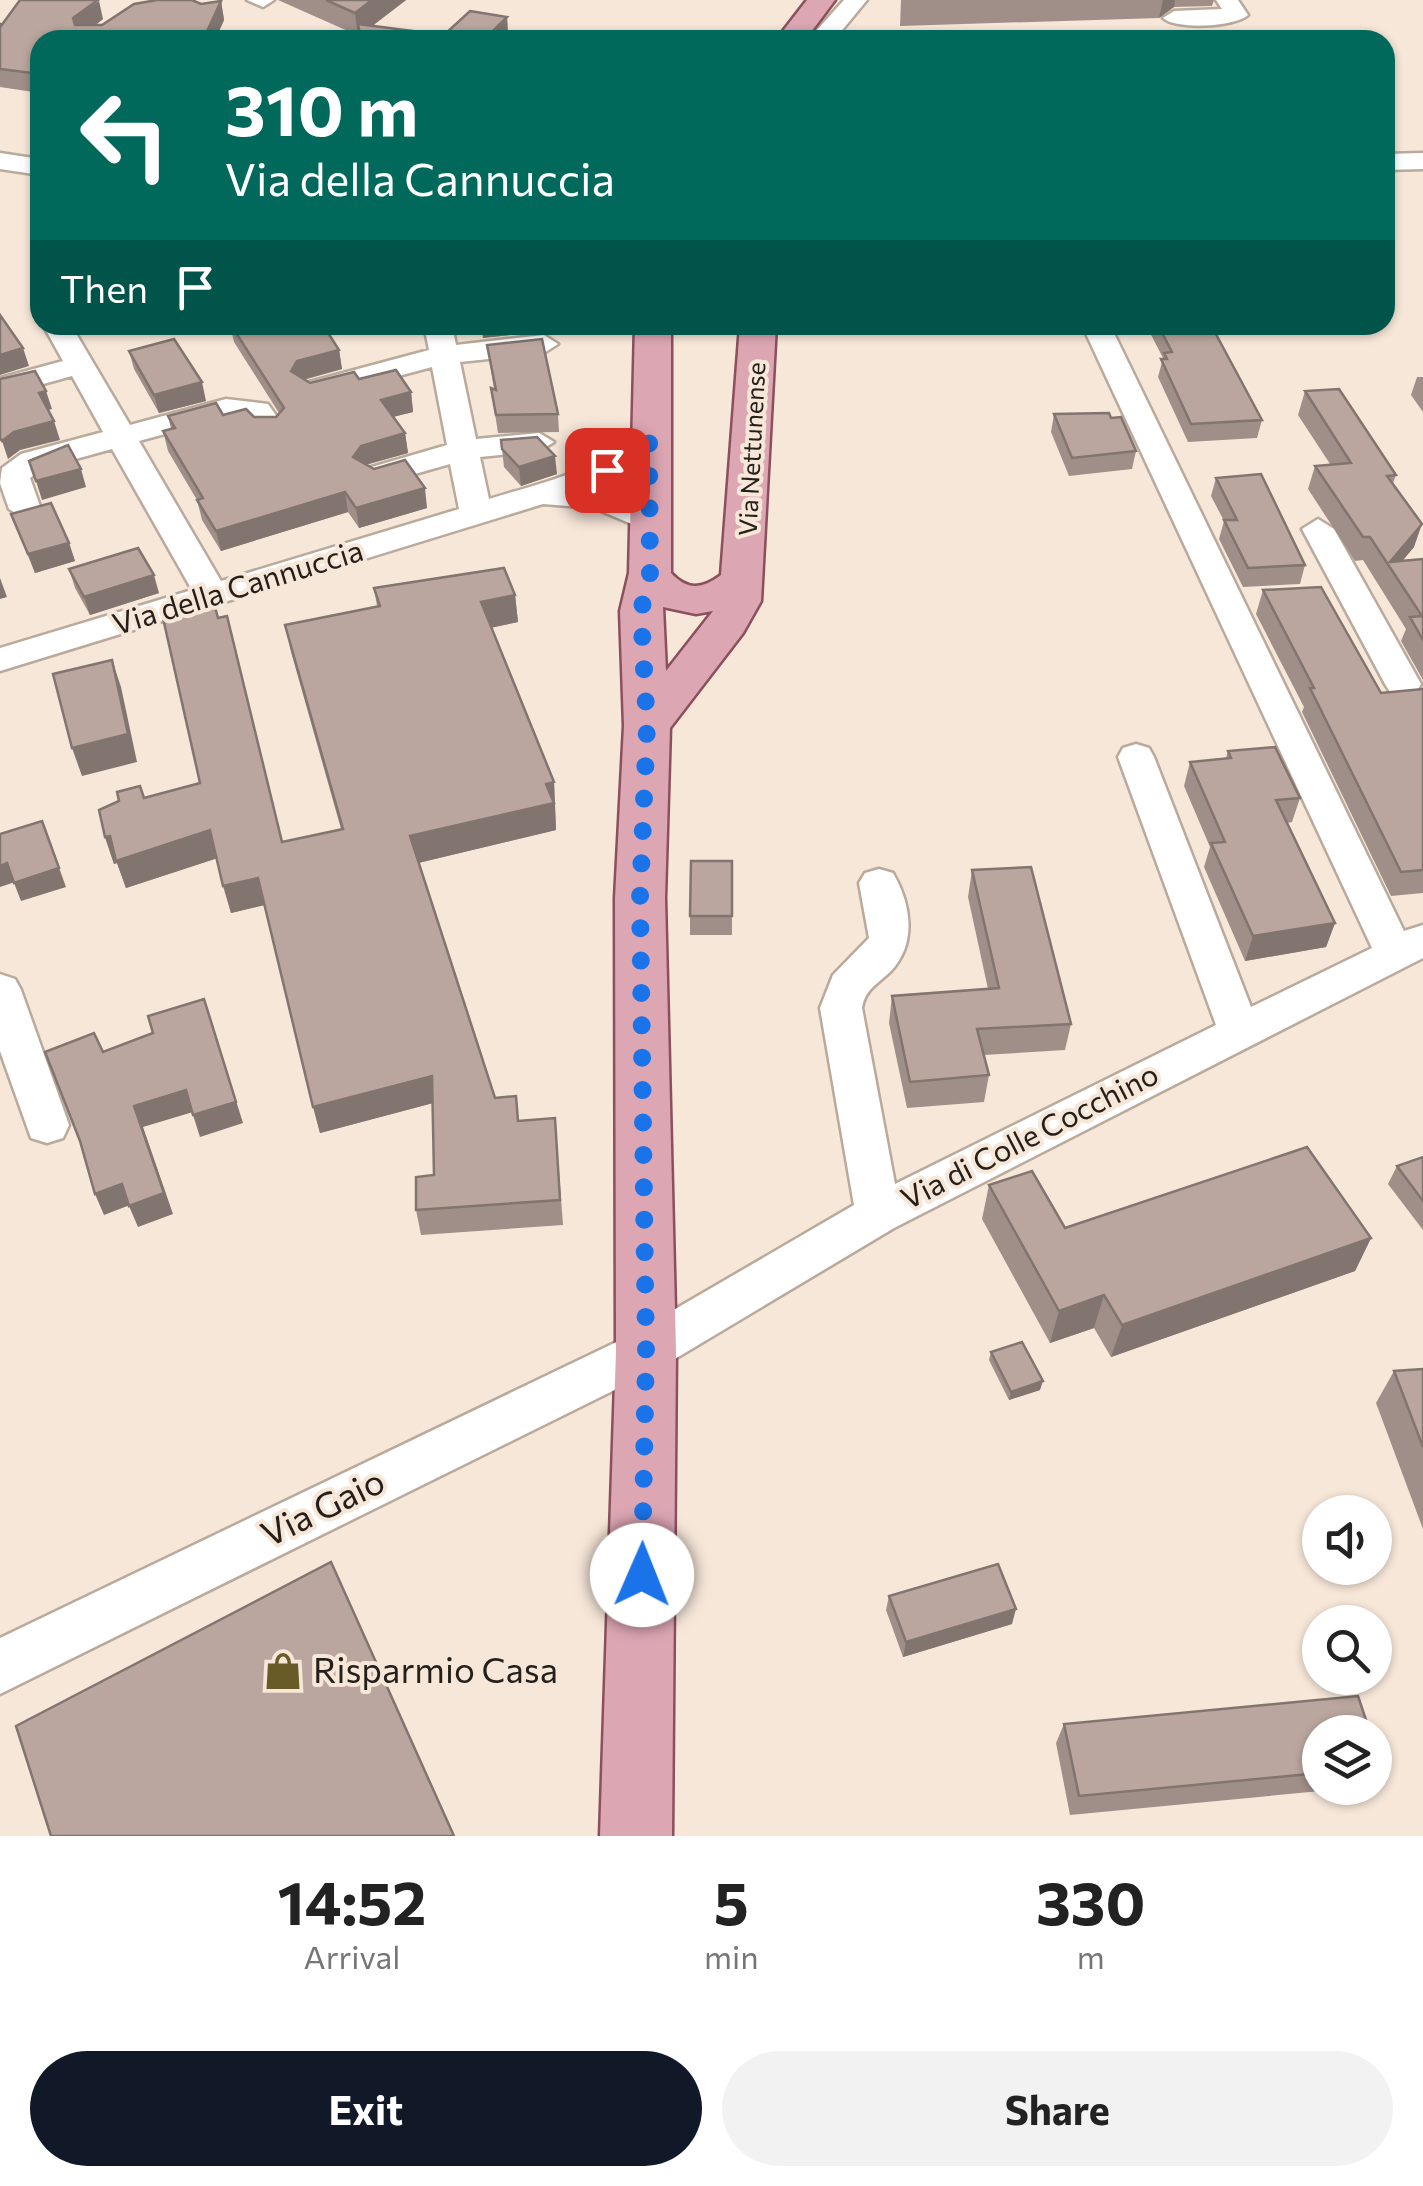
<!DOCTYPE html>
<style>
body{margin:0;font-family:Commissioner,sans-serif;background:#f2f2f2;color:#222;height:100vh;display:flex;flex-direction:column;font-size:38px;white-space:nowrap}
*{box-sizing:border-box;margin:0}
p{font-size:32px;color:#767676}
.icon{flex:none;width:55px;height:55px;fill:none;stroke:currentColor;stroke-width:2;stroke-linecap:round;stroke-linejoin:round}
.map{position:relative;height:1836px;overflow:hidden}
.details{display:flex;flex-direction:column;background:#fff;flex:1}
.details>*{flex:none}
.hud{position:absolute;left:30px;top:30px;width:1365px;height:305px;border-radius:30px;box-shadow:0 2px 8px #0004;background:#00695c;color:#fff;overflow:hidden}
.buttons{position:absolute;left:1302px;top:1495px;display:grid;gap:20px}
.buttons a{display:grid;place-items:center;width:90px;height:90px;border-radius:50%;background:#fff;box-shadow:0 2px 8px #0004;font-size:50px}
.pin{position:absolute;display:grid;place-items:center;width:85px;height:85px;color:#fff;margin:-42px;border-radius:20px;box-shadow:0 5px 15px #0006}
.me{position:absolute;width:110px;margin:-55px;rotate:1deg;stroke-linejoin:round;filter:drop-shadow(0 0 8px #0008)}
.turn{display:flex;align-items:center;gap:35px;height:210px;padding:0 30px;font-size:45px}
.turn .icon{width:130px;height:130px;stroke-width:2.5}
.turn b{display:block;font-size:70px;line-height:85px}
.then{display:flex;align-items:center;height:95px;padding:0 30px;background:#0003;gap:20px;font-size:38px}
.eta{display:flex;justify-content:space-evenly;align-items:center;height:170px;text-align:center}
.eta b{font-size:60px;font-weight:700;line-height:70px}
.cta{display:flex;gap:20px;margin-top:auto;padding:20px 30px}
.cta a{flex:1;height:115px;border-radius:60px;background:#111827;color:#fff;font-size:40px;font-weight:700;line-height:115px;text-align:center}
.cta a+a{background:#f2f2f2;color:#222}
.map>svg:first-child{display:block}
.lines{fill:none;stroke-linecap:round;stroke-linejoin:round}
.minor-casing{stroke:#b9aa9c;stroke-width:5}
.major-casing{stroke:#8c505c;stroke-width:5}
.minor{fill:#fff;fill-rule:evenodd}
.major{fill:#dca6b3;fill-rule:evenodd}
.wall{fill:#a08f88}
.shaded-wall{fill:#82746f}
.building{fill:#baa69e;stroke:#82746f;stroke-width:2.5}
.route{stroke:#1a73e8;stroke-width:18;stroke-dasharray:0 32.4}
.labels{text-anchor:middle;stroke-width:8;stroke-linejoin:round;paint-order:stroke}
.far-street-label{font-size:25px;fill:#251f1a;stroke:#f7e7d9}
.street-label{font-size:30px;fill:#251f1a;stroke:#f7e7d9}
.near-street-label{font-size:35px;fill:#251f1a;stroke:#f7e7d9}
.near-poi-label{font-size:35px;fill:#251f1a;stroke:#f7e7d9;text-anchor:start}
</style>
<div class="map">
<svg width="1423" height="1836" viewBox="0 0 1423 1836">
<rect width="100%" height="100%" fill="#f7e7d9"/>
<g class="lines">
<!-- minor casing -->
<g class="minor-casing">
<g id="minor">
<path d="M247 0H274L263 7Z"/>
<path d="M844 0H867L834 40H808Z"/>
<path d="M1216 0H1238L1248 15C1235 27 1176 30 1163 18L1174 11 1222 9Z"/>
<path d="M0 153 40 159V175L0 169Z"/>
<path d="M1423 153V169L1385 170V154Z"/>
<path d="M43 325H71L130 425 226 399 268 404 284 427 280 433H258L248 418 227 417 139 441 221 581 459 509 450 464 376 485 360 476 365 469 447 445 432 367 313 399 298 390 302 384 429 350 424 325H452L456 345 544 335 558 344 544 353 460 362 476 439 539 433 554 442 539 451 480 457 489 499C525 488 562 479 597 462 616 452 627 430 649 425L664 434 660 440 624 473 589 489 611 492 659 514 664 521 648 531 594 508 543 504 0 671V648L192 590 112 449 43 468 30 478 41 509 36 516 25 519 9 509 0 483 2 468 21 454 103 432 72 376 0 396V378L63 361Z"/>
<path d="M1082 325H1110L1404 931 1423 925V958L894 1228 663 1366 0 1694V1638L629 1336 854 1205 820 1008 833 975 869 938 859 883 865 873 879 869 893 873C911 904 917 943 891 971 878 984 865 989 862 1008L895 1184 1216 1025 1118 757 1123 748 1136 744 1149 748 1154 757 1251 1007 1372 948Z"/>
<path d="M1318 519 1334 529 1421 684 1416 692H1390L1385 684 1302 529Z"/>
<path d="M0 974 15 979 21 990 69 1125 63 1138 47 1143 31 1138 0 1051Z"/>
</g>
</g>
<!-- major casing -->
<g class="major-casing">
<g id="major">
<path d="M807 0H835L805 40H776Z"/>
<path d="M635 325H671V573C688 591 702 589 721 575L740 325H776L761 601 743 633 670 728 665 898 676 1351 672 1836H600L616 1351 615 898 624 726 620 611 629 573ZM663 607 696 614 713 611 666 671Z"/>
</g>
</g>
<!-- minor -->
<use href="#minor" class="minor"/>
<!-- major -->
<use href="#major" class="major"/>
</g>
<!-- wall -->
<g class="wall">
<path d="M278 0H406L372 26 444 35 470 11 507 17 508 34 502 40H360L359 36Z"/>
<path d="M901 0H1214L1212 6 1174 7 1159 18 900 26Z"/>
<path d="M221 1 224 20 215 40H40V93L0 87V23L1 26 103 19 96 25H102Z"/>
<path d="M230 325 339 350 342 369 304 380 310 383 359 379 411 392 413 412 393 417 405 433 408 453 366 465 427 508 359 528 348 512 221 551 202 520 197 500 168 451 163 431 171 429 168 416 223 415 276 417 279 413 234 342Z"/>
<path d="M481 325H564V335L544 331 483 338Z"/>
<path d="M1146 325H1211L1262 420 1257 438 1188 442 1158 377 1163 358Z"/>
<path d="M487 345 558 414 559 432 498 433 491 388 494 389Z"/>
<path d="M129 351 206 401 159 413 134 369Z"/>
<path d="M1417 377H1423V412L1411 395Z"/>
<path d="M1305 391 1396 475 1393 483 1414 547 1403 560 1423 559V680L1401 641 1406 629 1363 560 1355 561 1308 489 1315 466 1330 464 1298 415Z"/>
<path d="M1054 414 1111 418 1136 451 1132 469 1069 476 1051 432Z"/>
<path d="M501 440 557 474 521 486 504 467Z"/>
<path d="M1216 478 1305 565 1300 584 1243 587 1219 539 1224 521 1211 496Z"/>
<path d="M11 514 69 543 75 561 35 573Z"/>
<path d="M69 569 159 593 90 615 75 588Z"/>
<path d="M374 588 515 595 518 622 491 628 554 782 556 830 418 863 495 1098 520 1121 557 1144 563 1225 421 1235 416 1210 434 1175 433 1103 320 1133 264 905 231 913 217 858 126 888 117 863 114 864 105 837 144 798 282 842 341 829 291 652 285 625 377 606Z"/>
<path d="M1263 590 1381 693 1422 689 1423 686V893L1391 896 1302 712 1304 707 1256 614Z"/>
<path d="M1228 751 1300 798 1292 822 1287 823 1335 923 1326 947 1245 961 1204 867 1210 847 1184 786 1190 762 1226 758Z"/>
<path d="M732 861V935H690V916Z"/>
<path d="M972 870 1071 1024 1065 1050 984 1055 989 1075 984 1102 907 1108 889 1023 892 996 988 989 968 897Z"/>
<path d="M1423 1157V1230L1388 1184 1397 1166Z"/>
<path d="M989 1185 1065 1228 1371 1238 1355 1271 1111 1357 1094 1328 1050 1343 982 1219Z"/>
<path d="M991 1352 1040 1390 1009 1400 989 1360Z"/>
<path d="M1423 1369V1529L1376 1403 1394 1371Z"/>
<path d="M889 1596 1012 1624 903 1657 886 1610Z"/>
<path d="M1064 1724 1320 1732V1788H1352L1070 1815 1056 1743Z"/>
</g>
<!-- shaded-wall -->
<g class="shaded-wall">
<path d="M372 0H406L358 37 355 13Z"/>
<path d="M1163 0H1175L1174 7 1159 18Z"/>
<path d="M99 1 103 19 78 37 73 18Z"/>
<path d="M221 1 224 20 215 40H203Z"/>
<path d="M507 17 508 34 502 40H484Z"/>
<path d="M482 325H543L544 331 483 338Z"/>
<path d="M23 348 29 366 0 375V355Z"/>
<path d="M339 350 342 369 301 380 291 371 297 361Z"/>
<path d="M202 382 206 401 159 413 154 395Z"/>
<path d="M46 391 52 409 44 411 39 393Z"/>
<path d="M411 392 413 412 384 419 381 400Z"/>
<path d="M54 421 60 440 20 450 8 459 2 441 14 432Z"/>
<path d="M405 433 408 453 364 465 353 457 361 446Z"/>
<path d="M555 456 557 474 521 486 519 467Z"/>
<path d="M81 469 86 487 42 500 36 481Z"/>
<path d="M425 488 427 508 359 528 356 508Z"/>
<path d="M345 492 348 512 221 551 216 531Z"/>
<path d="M1422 524 1414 547 1393 572 1390 562Z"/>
<path d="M69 543 75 561 35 573 28 554Z"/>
<path d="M154 575 159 593 90 615 84 597Z"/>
<path d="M0 578 7 597 0 599Z"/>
<path d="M515 595 518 622 484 629 481 602Z"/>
<path d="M112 660 121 687 137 762 82 776 72 748Z"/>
<path d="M554 782 556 830 414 864 410 836Z"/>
<path d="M42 821 66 887 21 901 14 883Z"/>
<path d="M210 830 218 858 126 888 117 863 114 864 105 837Z"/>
<path d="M7 863 15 882 0 887V866Z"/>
<path d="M258 878 265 905 231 913 223 886Z"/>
<path d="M1335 923 1326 947 1245 961 1253 936Z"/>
<path d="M211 1021 243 1123 200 1137 193 1115Z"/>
<path d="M432 1076 437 1102 320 1133 313 1107Z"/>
<path d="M186 1090 193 1112 143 1127 173 1214 138 1227 129 1206 134 1106Z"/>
<path d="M122 1184 130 1205 104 1215 95 1194Z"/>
<path d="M1371 1238 1355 1271 1111 1357 1122 1325Z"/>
<path d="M1104 1295 1094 1328 1050 1343 1059 1311Z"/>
<path d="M1043 1381 1040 1390 1009 1400 1011 1392Z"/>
<path d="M1016 1609 1012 1624 903 1657 906 1642Z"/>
</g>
<!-- building -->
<g class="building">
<path d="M20 0H98L73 18 75 25H102L134 4 157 0H192L201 4 221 1 203 40H40V74L0 69V23L1 26Z"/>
<path d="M326 0H372L355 13Z"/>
<path d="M470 11 507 17 484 40H361L358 24 444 35Z"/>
<path d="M0 315 23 348 0 355Z"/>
<path d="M231 325H323L339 350 297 361 291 371 310 383 354 372 359 379 396 370 411 392 381 400 405 433 361 446 353 457 374 469 405 460 425 488 356 508 345 492 216 531 197 500 203 498 163 431 175 428 168 416 216 403 223 415 246 409 254 417H276L284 408Z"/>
<path d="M1158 325H1211L1262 420 1191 424 1161 359H1167L1164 353 1172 352Z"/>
<path d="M174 339 202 382 154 395 129 351Z"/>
<path d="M542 339 558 414 496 415 491 388 496 390 487 345Z"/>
<path d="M35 371 46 391 39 393 54 421 14 432 2 441 0 438V379Z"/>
<path d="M1339 389 1396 475 1387 476 1422 524 1390 562 1423 559V640L1410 617 1422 616 1370 537H1363L1315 466 1351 463 1305 391Z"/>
<path d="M1109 413 1111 418 1121 417 1136 451 1072 458 1054 414Z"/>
<path d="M537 437 555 456 519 467 502 449 501 440Z"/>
<path d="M68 445 81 469 36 481 29 461Z"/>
<path d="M1261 474 1305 565 1248 568 1224 520H1237L1216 478Z"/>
<path d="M51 503 69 543 28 554 11 514Z"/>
<path d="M138 548 154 575 84 597 69 569Z"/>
<path d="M504 568 515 595 481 602 554 782 546 784 554 803 410 836 495 1098 516 1096 518 1121 555 1118 560 1200 416 1210V1177L434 1175 432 1076 313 1107 258 878 223 886 210 830 116 861 110 836 105 837 99 810 119 801 117 792 140 786 144 798 200 783 163 618 215 607 218 618 227 616 282 842 343 829 285 625 380 606 374 588Z"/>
<path d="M1321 587 1381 693 1423 689V870L1401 872 1310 688H1314L1263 590Z"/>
<path d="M112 660 128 734 72 748 53 674Z"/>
<path d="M1275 747 1300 798 1276 800 1335 923 1253 936 1211 843 1225 842 1190 762 1231 758 1228 751Z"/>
<path d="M42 821 59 868 14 883 7 863 0 866V834Z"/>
<path d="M691 861H732V916H690Z"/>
<path d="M1031 867 1071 1024 977 1029 989 1075 910 1082 892 996 999 988 972 870Z"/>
<path d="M204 999 236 1102 193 1115 186 1090 134 1106 164 1193 129 1206 122 1184 95 1194 80 1141 45 1052 94 1033 103 1052 153 1033 148 1016Z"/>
<path d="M1307 1147 1371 1238 1122 1325 1104 1295 1059 1311 989 1185 1032 1171 1065 1228Z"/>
<path d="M1423 1157V1201L1397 1166Z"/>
<path d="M1022 1342 1043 1381 1011 1392 991 1352Z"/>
<path d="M1423 1369V1447L1394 1371Z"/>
<path d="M331 1562 454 1836H51L16 1726Z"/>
<path d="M998 1564 1016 1609 906 1642 889 1596Z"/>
<path d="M1358 1696 1370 1732H1320V1773L1079 1796 1064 1724Z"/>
<path d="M1375 1750 1380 1767 1375 1768Z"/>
</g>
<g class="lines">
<!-- route -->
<path class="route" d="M607 470 649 434 650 573 641 611 647 726 640 898 646 1351 642 1575"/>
</g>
<!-- icons -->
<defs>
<g id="shop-bare" transform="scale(3)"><path d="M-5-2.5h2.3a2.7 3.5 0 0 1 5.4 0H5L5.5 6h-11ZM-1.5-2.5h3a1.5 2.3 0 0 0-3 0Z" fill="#685b28" stroke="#f7e7d9" stroke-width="2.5" paint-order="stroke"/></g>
</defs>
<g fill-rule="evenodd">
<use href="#shop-bare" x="283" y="1671"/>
</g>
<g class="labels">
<!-- far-street labels -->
<g class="far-street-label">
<text transform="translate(752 449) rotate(-87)" y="9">Via Nettunense</text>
</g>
<!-- street labels -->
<g class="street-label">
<text transform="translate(238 588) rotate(-17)" y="10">Via della Cannuccia</text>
<text transform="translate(1030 1137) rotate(-27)" y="10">Via di Colle Cocchino</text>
</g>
<!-- near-street labels -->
<g class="near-street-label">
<text transform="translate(323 1508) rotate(-26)" y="12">Via Gaio</text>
</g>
<!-- near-poi labels -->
<g class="near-poi-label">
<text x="313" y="1683">Risparmio Casa</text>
</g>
</g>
</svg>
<div class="buttons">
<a><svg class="icon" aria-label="sound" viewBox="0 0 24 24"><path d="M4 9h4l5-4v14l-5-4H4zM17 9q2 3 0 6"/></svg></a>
<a><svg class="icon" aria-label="search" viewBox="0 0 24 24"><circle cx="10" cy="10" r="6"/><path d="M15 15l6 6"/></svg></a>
<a><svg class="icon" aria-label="layers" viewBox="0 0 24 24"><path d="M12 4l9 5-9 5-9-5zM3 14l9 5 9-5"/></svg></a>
</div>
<div class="pin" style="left:607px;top:470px;background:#d93025"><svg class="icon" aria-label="arrive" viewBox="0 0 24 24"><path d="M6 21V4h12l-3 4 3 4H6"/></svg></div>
<svg class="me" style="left:642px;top:1575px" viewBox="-20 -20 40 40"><circle r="19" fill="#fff"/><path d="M0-13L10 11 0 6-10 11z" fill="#1a73e8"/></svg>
<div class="hud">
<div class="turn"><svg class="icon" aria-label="left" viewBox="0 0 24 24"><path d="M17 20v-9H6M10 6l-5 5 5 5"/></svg><div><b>310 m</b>Via della Cannuccia</div></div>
<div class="then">Then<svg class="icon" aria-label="arrive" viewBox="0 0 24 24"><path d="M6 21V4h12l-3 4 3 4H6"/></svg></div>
</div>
</div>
<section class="details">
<div class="eta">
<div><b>14:52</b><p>Arrival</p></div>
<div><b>5</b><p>min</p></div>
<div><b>330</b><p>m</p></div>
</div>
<div class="cta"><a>Exit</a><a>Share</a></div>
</section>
